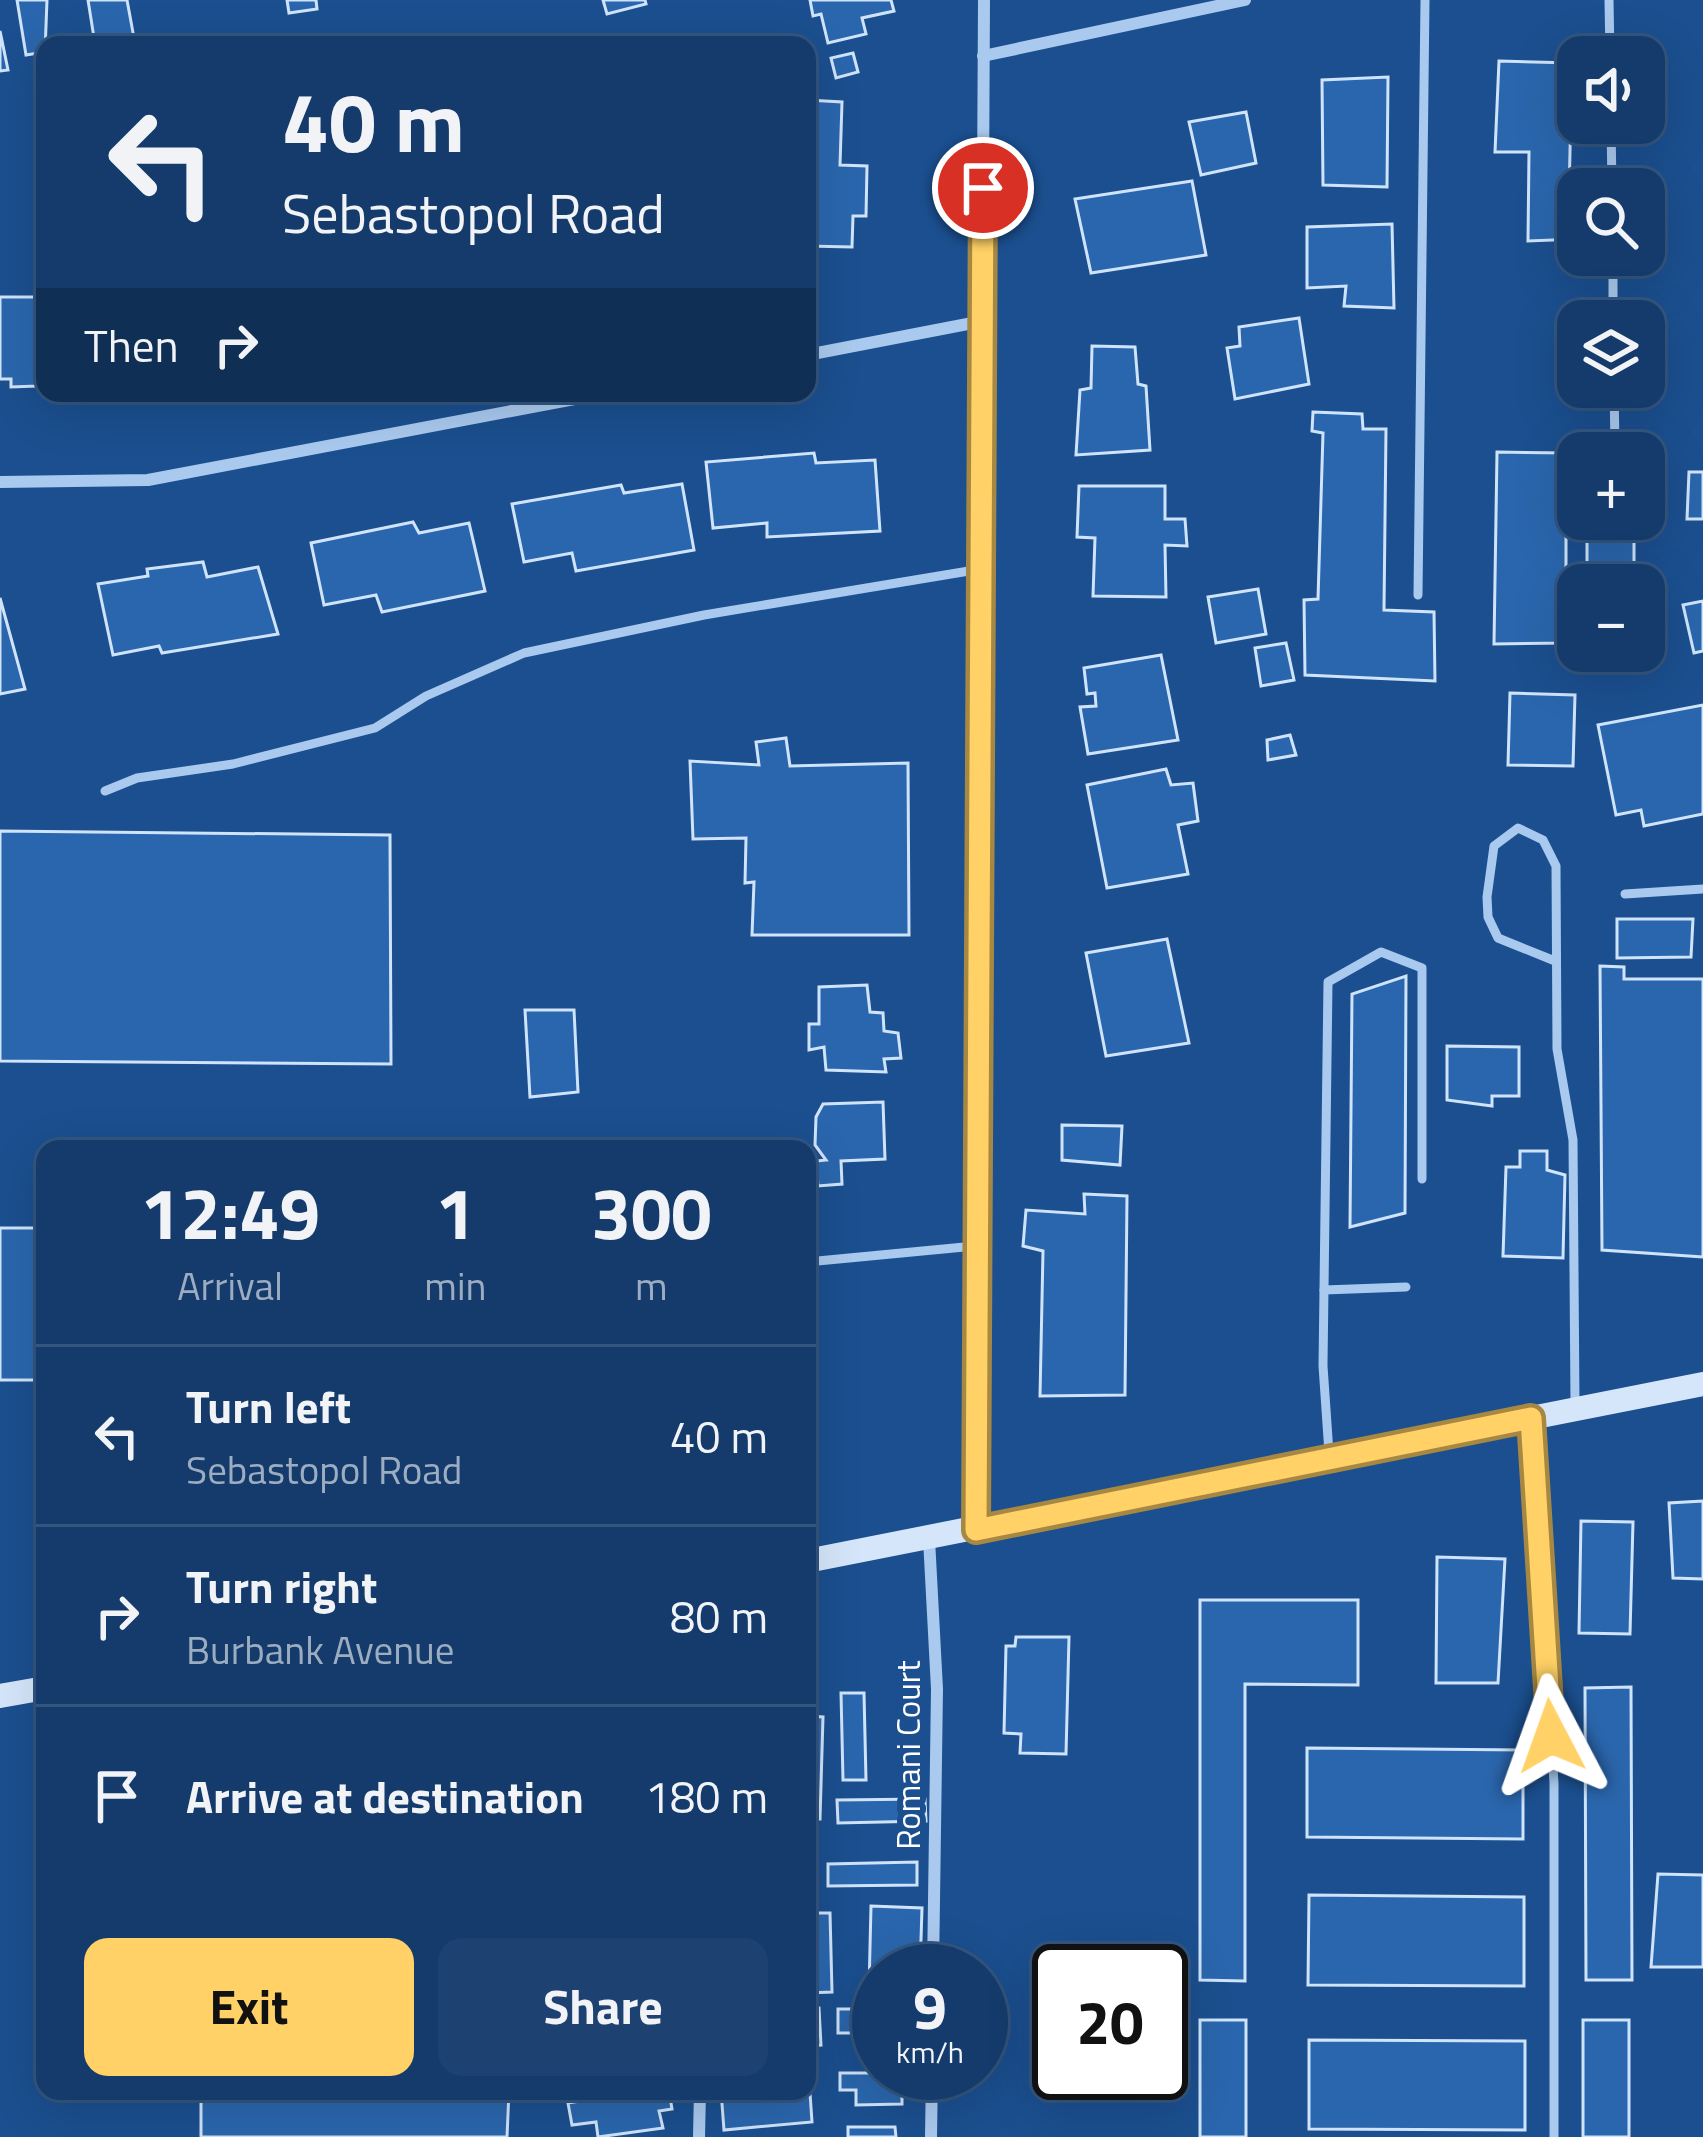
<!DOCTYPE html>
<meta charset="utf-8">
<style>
body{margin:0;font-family:"Titillium Web",sans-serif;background:#1d4271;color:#f1f3f6;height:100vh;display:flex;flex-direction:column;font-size:45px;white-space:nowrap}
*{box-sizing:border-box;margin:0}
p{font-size:39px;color:#9dadc1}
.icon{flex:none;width:66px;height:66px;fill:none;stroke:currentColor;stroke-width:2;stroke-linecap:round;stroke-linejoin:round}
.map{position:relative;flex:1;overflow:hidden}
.details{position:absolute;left:36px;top:1140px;width:780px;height:960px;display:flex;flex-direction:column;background:#143b6b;border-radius:24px;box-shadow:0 12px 48px #0002,0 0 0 3px #33557e}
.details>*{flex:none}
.banner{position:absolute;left:36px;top:36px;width:780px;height:366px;border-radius:24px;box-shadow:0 12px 48px #0002,0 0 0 3px #33557e;background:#143b6b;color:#f1f3f6;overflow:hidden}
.fabs{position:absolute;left:1557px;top:36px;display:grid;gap:24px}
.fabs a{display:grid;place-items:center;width:108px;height:108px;border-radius:24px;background:#143b6b;box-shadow:0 12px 48px #0002,0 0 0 3px #33557e;font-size:60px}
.speed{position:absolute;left:852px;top:1944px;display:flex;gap:24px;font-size:60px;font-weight:700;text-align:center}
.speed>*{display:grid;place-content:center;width:156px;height:156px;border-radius:50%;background:#143b6b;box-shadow:0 12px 48px #0002,0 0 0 3px #33557e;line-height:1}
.speed small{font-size:30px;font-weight:400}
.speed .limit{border:6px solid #111;border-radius:18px;background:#fff;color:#111}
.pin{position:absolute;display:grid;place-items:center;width:102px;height:102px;color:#fff;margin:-51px;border:6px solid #fff;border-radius:50%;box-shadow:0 3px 12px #0007}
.me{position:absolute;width:132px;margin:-66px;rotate:356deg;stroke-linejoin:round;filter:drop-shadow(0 0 9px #0008)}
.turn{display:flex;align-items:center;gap:42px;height:252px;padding:0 48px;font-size:54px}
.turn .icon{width:156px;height:156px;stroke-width:2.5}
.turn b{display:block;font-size:84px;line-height:102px}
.then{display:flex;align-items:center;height:114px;padding:0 48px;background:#0003;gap:24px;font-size:45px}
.eta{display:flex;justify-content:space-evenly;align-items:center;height:204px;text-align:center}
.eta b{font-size:72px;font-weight:700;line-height:84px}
.cta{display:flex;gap:24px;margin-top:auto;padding:24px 48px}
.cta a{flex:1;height:138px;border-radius:24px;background:#ffd166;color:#111;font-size:48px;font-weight:700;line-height:138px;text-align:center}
.cta a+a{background:#1d4271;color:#f1f3f6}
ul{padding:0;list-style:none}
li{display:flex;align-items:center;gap:36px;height:180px;padding:0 48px;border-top:3px solid #33557e}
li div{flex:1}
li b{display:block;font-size:45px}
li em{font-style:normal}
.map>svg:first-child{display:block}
.building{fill:#2a66ad;stroke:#cfe3fa;stroke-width:3}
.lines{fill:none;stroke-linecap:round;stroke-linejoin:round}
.lane{stroke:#a9c9ee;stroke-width:9}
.street{stroke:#a9c9ee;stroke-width:12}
.secondary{stroke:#d6e6fa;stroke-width:24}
.route-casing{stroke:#a68842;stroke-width:30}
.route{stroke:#ffd166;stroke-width:21}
.labels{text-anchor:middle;stroke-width:12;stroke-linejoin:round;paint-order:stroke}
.street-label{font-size:33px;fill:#fff;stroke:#1b4f8f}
</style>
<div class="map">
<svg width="1703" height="2137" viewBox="0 0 1703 2137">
<rect width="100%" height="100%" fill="#1b4f8f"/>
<!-- building -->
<g class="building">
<path d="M17 0H47L45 52 26 55Z"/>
<path d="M88 0H127L134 38 95 44Z"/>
<path d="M287 0H316L317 9 289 13Z"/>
<path d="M603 0H645L646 4 607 14Z"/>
<path d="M810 0H891L894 11 862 18 866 34 828 43 821 14 813 16Z"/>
<path d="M0 31 8 70 0 71Z"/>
<path d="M853 53 858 72 836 78 831 58Z"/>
<path d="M1499 61 1572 63 1569 196H1577L1578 239 1528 241 1529 152H1495Z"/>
<path d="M1388 77 1387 187 1323 185 1322 80Z"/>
<path d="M807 100 842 102 840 165 867 166 866 216H853L852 247 807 246Z"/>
<path d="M1246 112 1256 163 1201 175 1189 122Z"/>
<path d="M1192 181 1206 255 1091 273 1075 199Z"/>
<path d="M1392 224 1394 308 1344 306 1346 286 1307 288V227Z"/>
<path d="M0 297H45V379L37 386 11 387V379H0Z"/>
<path d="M1299 318 1309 384 1235 399 1227 348 1240 346 1239 327Z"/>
<path d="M1092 346 1135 347 1138 384 1146 386 1150 450 1076 455 1080 390 1091 388Z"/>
<path d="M1313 412 1362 414 1363 429H1386L1384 610 1434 612 1435 681 1305 675 1304 600 1318 599 1323 433 1312 431Z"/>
<path d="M1497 452 1566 453V643L1494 644Z"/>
<path d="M814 453 816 463 875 460 880 531 767 537V523L713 528 706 462Z"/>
<path d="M1689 472H1703V519H1687Z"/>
<path d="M682 484 694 550 576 571 572 553 524 562 512 504 621 485 624 493Z"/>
<path d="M1079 486H1165V519H1185L1187 546 1165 545 1166 597 1093 596 1095 538 1077 537Z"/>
<rect x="1587" y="519" width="47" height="66"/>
<path d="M413 522 419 533 469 523 485 591 382 612 376 595 324 605 311 543Z"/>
<path d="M203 562 207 577 258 567 278 634 162 653 159 646 113 655 98 584 148 576 147 569Z"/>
<path d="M1258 589 1266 634 1216 643 1208 597Z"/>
<path d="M0 598 25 689 0 694Z"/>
<path d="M1703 601V651L1694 653 1683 605Z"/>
<path d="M1286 643 1294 680 1261 686 1255 648Z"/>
<path d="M1161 655 1178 740 1088 754 1080 707 1096 706 1095 693 1087 694 1084 668Z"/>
<path d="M1510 693 1575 695 1573 766 1508 765Z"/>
<path d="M1703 705V814L1644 826 1641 810 1616 815 1598 725Z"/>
<path d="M1290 735 1296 755 1268 760 1267 740Z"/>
<path d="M786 738 790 766 908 763 909 935H752L754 882 745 883 746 838 693 839 690 761 759 765 756 742Z"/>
<path d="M1166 769 1171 785 1193 783 1198 821 1178 825 1188 874 1107 888 1087 785Z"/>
<path d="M0 831 390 835 391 1064 0 1061Z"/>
<path d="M1617 919H1693L1691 957 1617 958Z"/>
<path d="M1167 939 1189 1043 1106 1056 1086 953Z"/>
<path d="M1600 966 1624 967V979H1703V1257L1602 1250Z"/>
<path d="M1406 976 1405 1213 1350 1227 1352 994Z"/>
<path d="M867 985 870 1012 883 1013 884 1031 898 1033 901 1058 884 1059 886 1072 826 1070 824 1047 809 1050V1024H819V987Z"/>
<path d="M525 1010H574L578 1092 530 1097Z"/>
<path d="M1447 1046 1519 1047V1096H1492V1106L1447 1100Z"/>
<path d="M883 1102 885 1159 841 1161 842 1184 818 1186 816 1161 826 1160 815 1145 816 1117 823 1104Z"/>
<path d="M1062 1125 1122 1126 1120 1165 1062 1160Z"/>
<path d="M1520 1151H1547V1170L1565 1175 1563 1258 1503 1256 1506 1167H1520Z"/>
<path d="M1084 1194 1127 1196 1125 1395 1040 1396 1043 1251 1023 1246 1026 1210 1085 1214Z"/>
<rect x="0" y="1228" width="45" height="152"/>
<path d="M1703 1501V1579L1673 1578 1669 1503Z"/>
<path d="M1581 1521 1633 1522 1630 1634 1579 1633Z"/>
<path d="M1437 1557 1505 1559 1498 1683H1436Z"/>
<path d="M1200 1600H1358V1685L1245 1684V1981L1200 1980Z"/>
<path d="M1016 1637H1069L1066 1754 1020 1753 1021 1734 1004 1733 1006 1646H1015Z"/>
<path d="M1631 1687 1632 1980H1586L1585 1688Z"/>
<path d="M841 1693H864L866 1780H843Z"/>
<path d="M807 1716 823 1717 820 1819H807Z"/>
<path d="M1307 1748 1523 1750V1839L1307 1837Z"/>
<path d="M925 1799 926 1821 838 1823 837 1800Z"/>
<path d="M917 1862V1885L828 1886V1864Z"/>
<path d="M1658 1874 1703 1875V1967H1651Z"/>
<path d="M1309 1895 1524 1897V1986L1308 1985Z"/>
<path d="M871 1906 922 1908 920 1971H879V1988H869Z"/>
<path d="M807 1913H830L832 1992 807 1993Z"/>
<path d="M819 2008 821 2045 807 2046V2009Z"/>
<rect x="838" y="2009" width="41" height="24"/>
<rect x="1200" y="2020" width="46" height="117"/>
<rect x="1583" y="2020" width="46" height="117"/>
<path d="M1309 2040 1525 2041V2130L1309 2129Z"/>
<path d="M808 2064 812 2122 724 2130 721 2091H807Z"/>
<path d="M840 2073H916V2088L902 2089V2104L856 2105V2090H840Z"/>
<path d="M201 2091H509L507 2137H201Z"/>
<path d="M640 2091H669L672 2109 659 2111 663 2128 598 2137 596 2122 572 2125 568 2103Z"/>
<path d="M848 2127H895L896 2137H848Z"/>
</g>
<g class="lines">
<!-- lane -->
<g class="lane">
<path d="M1609 0 1610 57"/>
<path d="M1611 123 1612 189"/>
<path d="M1613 255V321"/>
<path d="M1614 387 1615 447"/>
<path d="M1418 595 1425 0"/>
<path d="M105 791 137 778 233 764 375 728 426 696 524 653 704 615 981 569"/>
<path d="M1625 894 1703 889"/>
<path d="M1555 961 1498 938 1488 917 1487 897 1494 846 1518 828 1543 840 1556 866 1557 1049 1573 1140 1575 1404"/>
<path d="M807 1262 975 1246"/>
<path d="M1324 1290 1406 1287"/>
<path d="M1531 1418 1554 1783V2137"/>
<path d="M1329 1453 1323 1366 1328 982 1381 952 1422 968V1179"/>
<path d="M807 1532 817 1554"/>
</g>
<!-- street -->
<g class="street">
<path d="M983 56 1245 0"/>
<path d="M807 355 983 321"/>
<path d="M0 482 148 480 606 393"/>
<path d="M976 1528 984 0"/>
<path d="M929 1539 937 1689 933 1971"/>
<path d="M699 2137 700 2091"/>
<path d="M931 2137 932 2073"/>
</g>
<!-- secondary -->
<g class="secondary">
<path d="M807 1561 1703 1384"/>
<path d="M0 1696 45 1688"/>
</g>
</g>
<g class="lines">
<!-- route casing -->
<g class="route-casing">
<path id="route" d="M983 188 976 1530 1531 1418 1551 1736"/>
</g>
<!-- route -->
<use href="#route" class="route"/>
</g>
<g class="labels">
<!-- street labels -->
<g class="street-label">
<text transform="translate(908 1755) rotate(-90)" y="12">Romani Court</text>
</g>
</g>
</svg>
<div class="fabs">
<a><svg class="icon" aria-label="sound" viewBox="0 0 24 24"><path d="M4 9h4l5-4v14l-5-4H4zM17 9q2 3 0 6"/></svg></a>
<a><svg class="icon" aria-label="search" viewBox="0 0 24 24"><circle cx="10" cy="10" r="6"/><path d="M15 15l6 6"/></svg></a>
<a><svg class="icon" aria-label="layers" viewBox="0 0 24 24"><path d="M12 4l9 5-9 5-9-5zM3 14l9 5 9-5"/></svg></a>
<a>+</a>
<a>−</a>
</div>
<div class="speed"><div>9<small>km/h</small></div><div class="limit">20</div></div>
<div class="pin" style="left:983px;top:188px;background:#d93025"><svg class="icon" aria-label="arrive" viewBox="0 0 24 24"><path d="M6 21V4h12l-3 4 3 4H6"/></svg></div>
<svg class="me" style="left:1551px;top:1736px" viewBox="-20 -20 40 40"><path d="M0-17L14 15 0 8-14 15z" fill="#ffd166" stroke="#fff" stroke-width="4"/></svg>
<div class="banner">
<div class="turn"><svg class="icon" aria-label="left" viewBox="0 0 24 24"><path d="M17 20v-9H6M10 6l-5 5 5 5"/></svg><div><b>40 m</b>Sebastopol Road</div></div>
<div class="then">Then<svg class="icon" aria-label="right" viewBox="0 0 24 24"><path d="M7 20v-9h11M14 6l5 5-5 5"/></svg></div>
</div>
<section class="details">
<div class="eta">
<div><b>12:49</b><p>Arrival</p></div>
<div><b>1</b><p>min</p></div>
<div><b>300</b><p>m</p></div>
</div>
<ul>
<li><svg class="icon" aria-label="left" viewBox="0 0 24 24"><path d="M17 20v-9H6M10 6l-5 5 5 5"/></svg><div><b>Turn left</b><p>Sebastopol Road</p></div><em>40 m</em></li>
<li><svg class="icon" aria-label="right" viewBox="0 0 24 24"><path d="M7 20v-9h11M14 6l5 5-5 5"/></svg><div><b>Turn right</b><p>Burbank Avenue</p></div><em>80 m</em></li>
<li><svg class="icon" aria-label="arrive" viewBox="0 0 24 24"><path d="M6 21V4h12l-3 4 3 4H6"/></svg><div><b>Arrive at destination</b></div><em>180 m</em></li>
</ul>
<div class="cta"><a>Exit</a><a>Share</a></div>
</section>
</div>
